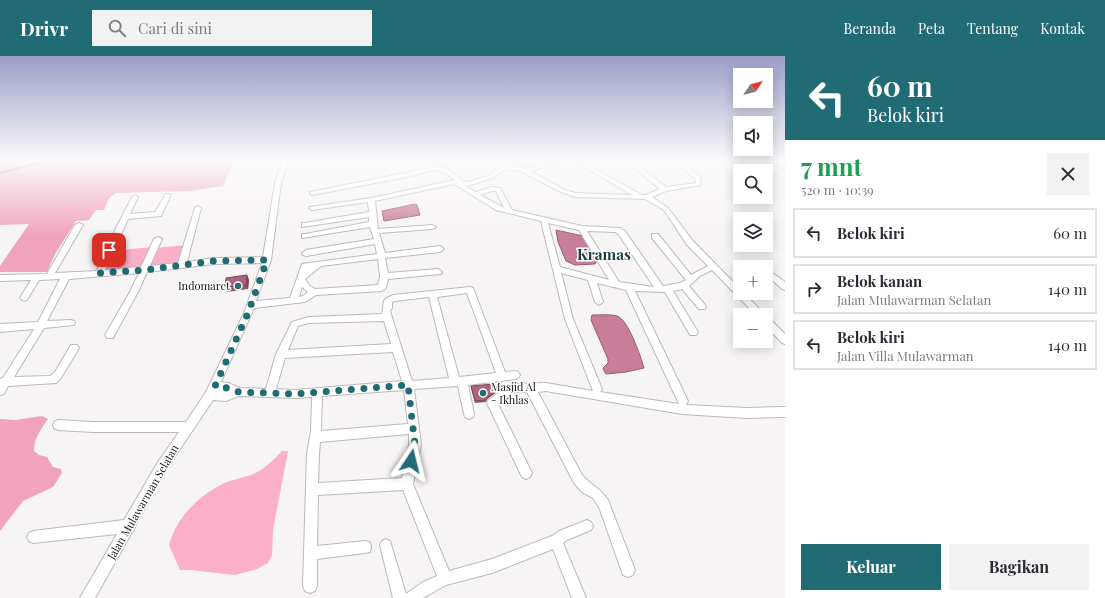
<!DOCTYPE html>
<html lang="id">
<meta charset="utf-8">
<style>
body{margin:0;font-family:"Playfair Display",serif;background:#f2f2f3;color:#2b2b33;height:100vh;display:flex;flex-direction:column;font-size:15px;white-space:nowrap}
*{box-sizing:border-box;margin:0}
p{font-size:13px;color:#7c7c81}
.icon{flex:none;width:22px;height:22px;fill:none;stroke:currentColor;stroke-width:2;stroke-linecap:round;stroke-linejoin:round}
.map{position:relative;flex:1;overflow:hidden}
.details{display:flex;flex-direction:column;background:#fff;width:320px}
.details>*{flex:none}
.hud{background:#216b75;color:#fff;overflow:hidden}
.needle{width:26px;rotate:55deg}
.tools{position:absolute;left:733px;top:12px;display:grid;gap:8px}
.tools a{display:grid;place-items:center;width:40px;height:40px;border-radius:0px;background:#fff;box-shadow:0 2px 10px #0003;font-size:20px}
.pin{position:absolute;display:grid;place-items:center;width:34px;height:34px;color:#fff;margin:-17px;border-radius:8px;box-shadow:0 2px 6px #0006}
.me{position:absolute;width:44px;margin:-22px;rotate:10deg;stroke-linejoin:round;filter:drop-shadow(0 0 3px #0008)}
.turn{display:flex;align-items:center;gap:14px;height:84px;padding:0 16px;font-size:18px}
.turn .icon{width:52px;height:52px;stroke-width:2.5}
.turn b{display:block;font-size:28px;line-height:34px}
.round{display:grid;place-items:center;flex:none;width:42px;height:42px;border-radius:0px;background:#f2f2f3}
.summary{display:flex;align-items:center;justify-content:space-between;height:68px;padding:0 16px}
h1{font-size:24px;font-weight:700;line-height:30px;color:#1e9e55}
.action{display:flex;gap:8px;margin-top:auto;padding:8px 16px}
.action a{flex:1;height:46px;border-radius:0px;background:#216b75;color:#fff;font-size:16px;font-weight:700;line-height:46px;text-align:center}
.action a+a{background:#f2f2f3;color:#2b2b33}
ul{padding:0;list-style:none}
li{display:flex;align-items:center;gap:12px;height:50px;margin:0 8px 6px;padding:0 8px;border:2px solid #e1e1e2;border-radius:0px}
li div{flex:1}
li b{display:block;font-size:15px}
li em{font-style:normal}
header{display:flex;align-items:center;gap:24px;box-sizing:border-box;height:56px;padding:0 20px;background:#216b75;color:#fff}
header strong{font-size:19px}
nav{display:flex;gap:22px;margin-inline-start:auto;font-size:14px}
.search{width:280px;height:36px;background:#f2f2f3;display:flex;align-items:center;gap:10px;box-sizing:border-box;padding:0 14px;border-radius:0px;color:#7c7c81;font-size:15px}
main{display:flex;flex:1;min-height:0}
.map>svg:first-child{display:block}
.green{fill:#fbafc8}
.forest{fill:#f1a3be}
.water{fill:#c87d98;stroke:#935e71}
.lines{fill:none;stroke-linecap:round;stroke-linejoin:round}
.stream{stroke:#935e71;stroke-width:2}
.minor-casing{stroke:#bcb8b9;stroke-width:2}
.minor{fill:#fff;fill-rule:evenodd}
.wall{fill:#95576d}
.shaded-wall{fill:#794759}
.building{fill:#ad657f;stroke:#794759}
.route{stroke:#216b75;stroke-width:7;stroke-dasharray:0 12.6}
.poi-dot{fill:#216b75;stroke:#fff;stroke-width:1.5}
.labels{text-anchor:middle;stroke-width:3;stroke-linejoin:round;paint-order:stroke}
.poi-label{font-size:11px;fill:#171616;stroke:#fff;text-anchor:end}
.street-label{font-size:11px;fill:#171616;stroke:#fff}
.district-label{font-size:15px;font-weight:bold;fill:#1b3d41;stroke:#fff}
</style>
<header>
<strong>Drivr</strong>
<div class="search"><svg class="icon" aria-label="search" viewBox="0 0 24 24"><circle cx="10" cy="10" r="6"/><path d="M15 15l6 6"/></svg>Cari di sini</div>
<nav><a>Beranda</a><a>Peta</a><a>Tentang</a><a>Kontak</a></nav>
</header>
<main>
<div class="map">
<svg width="785" height="542" viewBox="0 0 785 542">
<rect width="100%" height="100%" fill="#f7f4f5"/>
<!-- green -->
<g class="green">
<path d="M187 189 185 206 146 213 155 192Z"/>
<path d="M152 191 143 214 101 216 110 195Z"/>
<path d="M282 395H288L273 474 272 499 268 507 257 513 235 519 190 514H180L169 489C177 460 200 438 227 426 238 422 249 421 259 415 268 410 275 402 282 395Z"/>
</g>
<!-- forest -->
<g class="forest">
<path d="M0 105H236L233 106 223 130 188 135 116 137 109 142 104 154H96L89 164 76 165 55 198 47 216H0V210L29 168 0 169Z"/>
<path d="M42 360 48 363C41 374 34 381 34 395L39 399 47 401 53 411 61 413 62 417 53 431 23 445 0 475V363L15 364Z"/>
</g>
<!-- water -->
<g class="water">
<path d="M415 148 417 149 420 159 384 165 382 155Z"/>
<path d="M556 174 583 180 596 202 597 205 595 208 575 209 566 205 558 186Z"/>
<path d="M592 259C600 259 610 258 617 260 628 263 641 301 644 312L626 316 606 318 604 315 603 312 608 307V303L591 264Z"/>
</g>
<g class="lines">
<!-- stream -->
<path class="stream" d="M0 117 45 105"/>
<!-- minor casing -->
<g class="minor-casing">
<g id="minor">
<path d="M282 105H288L281 127 271 204 256 245 290 242 302 208 377 198 375 188 306 200 303 199 302 197 306 194 374 183 370 171 302 182V178H305L369 166V161L302 171V167H305L369 156 368 146 312 154 309 152 310 151 371 142 455 124C436 109 433 114 412 120L312 139 310 138V136L410 116C414 115 419 114 423 112 432 106 430 103 443 105L431 111 438 110 448 113 463 125 468 126 488 120 502 110 510 109 524 113 556 105H565L564 106 530 115 565 134 576 137 632 139 574 105H581L642 139H646L660 133 626 105H632L666 131 696 127 695 123 675 105H681L700 121 701 129 666 135 652 141 668 152 693 185 740 233V237H744L765 259H756L712 214 700 220 689 230 705 249 706 251 705 253H699L682 233 673 235 698 276 696 279H690L665 236 635 235 688 345 686 349 747 352 785 351V361L747 362 682 358 546 335 538 336 582 419C591 429 600 432 608 444L635 514 633 519 628 521 623 519 599 451 593 442 582 436 574 427 527 336H513L498 348 532 417 530 421 526 423 522 421 487 347 488 344 511 328 546 327 593 335 565 263 541 165 496 154 454 128 375 145 378 173 432 169 436 171 432 173 379 177 385 197 440 190 444 193 440 196 385 202 388 217 438 213 442 216 441 218 388 223 386 232 382 235 316 239 305 246 254 252 221 326 228 327 240 332 266 333 276 298 292 266 309 261 382 258 384 245 385 243 393 239 470 231 473 232 505 316 515 315 518 316 520 319 518 322 515 323 468 329 474 358 473 361 469 363 465 361 464 358 458 330 414 333 421 389 413 428 449 515 492 503 552 480 559 475 587 464 591 466 593 470 591 474 567 484 563 487 586 542H572L553 493 492 517 446 529 423 542H393L380 489 382 485 386 483 390 485 406 538 423 526 437 520 403 434 318 439 317 490 365 485 370 486 371 491 370 496 365 497 317 503V530L315 535 310 537 305 535 303 530 307 398 311 375 312 341 296 342 239 340 226 345 213 344 166 414 136 468 134 474 132 476 95 542H80L117 478 33 487 29 485 27 481 29 477 33 475 124 464 158 406 179 376H93L58 374 54 372 53 369 54 366 58 364 93 366H186L206 336 244 257 262 207 214 208 147 216 138 236 113 282H107L105 279 130 236 139 217 69 223 47 265 71 264 74 265 75 267 74 269 44 272 14 321 50 320 55 316 71 289H77L79 292 61 322 56 327 8 330 4 338 0 339V323L3 322 34 273 0 276V268L38 266 60 223 39 224 27 244 24 245 20 242 31 224 0 225V219L47 218 75 169 79 167 83 169 55 217 97 215 105 194 132 141 135 139 138 141 130 158 155 156 166 138H170L171 139 161 160 128 163 105 214 141 211 154 183 158 181 162 183 150 210 178 207 195 152 198 150 201 152 187 206 214 202 263 201 275 127ZM510 113 522 116 561 136 576 141 645 143 664 154 687 189 708 210 691 219 658 178H652V182L686 224 680 227 663 230 625 175 620 172 582 170 512 154 500 132 492 131 476 136 464 129 468 130 492 122 504 114ZM492 135H496L504 152 480 139ZM548 167 579 174 609 224 560 211ZM587 175 615 176 619 179 654 231 619 226ZM378 203 380 220 378 229 315 233 310 230 305 223 321 210ZM561 217 588 224 595 246 599 249 603 246 597 227 626 234 679 348 600 336 602 333 573 263ZM302 231 308 236 303 240 299 241ZM467 237 496 317 459 321 437 241ZM429 241 449 322 412 325 390 255 392 252V246L395 245ZM384 265 391 288 288 294 298 270 309 267ZM393 296 402 325 296 334 276 333 285 302ZM217 334 227 335 228 336ZM404 334 408 368 321 375 322 340ZM409 378V389L402 422 318 427 319 398 320 386Z"/>
<path d="M767 105H774L785 110V114Z"/>
<path d="M774 218 785 226V234L782 233 771 223 770 221 771 219Z"/>
<path d="M766 261 769 262 785 278V288L782 287 766 270Z"/>
</g>
</g>
<!-- minor -->
<use href="#minor" class="minor"/>
</g>
<!-- wall -->
<g class="wall">
<path d="M247 219 249 224 248 233 227 236 225 231Z"/>
<path d="M471 330 495 337 487 343 486 346 475 347 471 332Z"/>
</g>
<!-- shaded-wall -->
<g class="shaded-wall">
<path d="M247 219 249 224 248 233 246 229Z"/>
<path d="M496 335 495 337 487 343 488 341Z"/>
</g>
<!-- building -->
<g class="building">
<path d="M247 219 246 229 225 231 226 222Z"/>
<path d="M494 328 496 335 488 341 486 344 475 345 471 330Z"/>
</g>
<!-- sky -->
<linearGradient id="sky" x2="0" y2="1"><stop stop-color="#9b9ec8"/><stop offset="0.58" stop-color="#fbfafa"/><stop offset="1" stop-color="#fbfafa" stop-opacity="0"/></linearGradient>
<rect width="785" height="180" fill="url(#sky)"/>
<g class="lines">
<!-- route -->
<path class="route" d="M109 194 100 217 144 214 214 205 267 204 248 257 215 330 228 332 239 336 296 338 408 329 415 389 411 405"/>
</g>
<!-- markers -->
<g class="poi-dot">
<circle cx="238" cy="230" r="4"/>
<circle cx="483" cy="337" r="4"/>
</g>
<g class="labels">
<!-- poi labels -->
<g class="poi-label">
<text x="230" y="234">Indomaret</text>
<text x="491" y="335" text-anchor="start">Masjid Al<tspan x="491" dy="13">- Ikhlas</tspan></text>
</g>
<!-- street labels -->
<g class="street-label">
<text transform="translate(143 446) rotate(-60)" y="4">Jalan Mulawarman Selatan</text>
</g>
<!-- district labels -->
<g class="district-label">
<text x="604" y="204">Kramas</text>
</g>
</g>
</svg>
<div class="tools">
<a><svg class="needle" viewBox="-14 -14 28 28"><path d="M0-13l5 13h-10z" fill="#e53935"/><path d="M0 13l5-13h-10z" fill="#7c7c81"/></svg></a>
<a><svg class="icon" aria-label="sound" viewBox="0 0 24 24"><path d="M4 9h4l5-4v14l-5-4H4zM17 9q2 3 0 6"/></svg></a>
<a><svg class="icon" aria-label="search" viewBox="0 0 24 24"><circle cx="10" cy="10" r="6"/><path d="M15 15l6 6"/></svg></a>
<a><svg class="icon" aria-label="layers" viewBox="0 0 24 24"><path d="M12 4l9 5-9 5-9-5zM3 14l9 5 9-5"/></svg></a>
<a>+</a>
<a>−</a>
</div>
<div class="pin" style="left:109px;top:194px;background:#d93025"><svg class="icon" aria-label="arrive" viewBox="0 0 24 24"><path d="M6 21V4h12l-3 4 3 4H6"/></svg></div>
<svg class="me" style="left:411px;top:405px" viewBox="-20 -20 40 40"><path d="M0-17L14 15 0 8-14 15z" fill="#216b75" stroke="#fff" stroke-width="4"/></svg>
</div>
<section class="details">
<div class="hud">
<div class="turn"><svg class="icon" aria-label="left" viewBox="0 0 24 24"><path d="M17 20v-9H6M10 6l-5 5 5 5"/></svg><div><b>60 m</b>Belok kiri</div></div>
</div>
<div class="summary"><div><h1>7 mnt</h1><p>520 m · 10:39</p></div><a class="round"><svg class="icon" aria-label="close" viewBox="0 0 24 24"><path d="M6 6l12 12M18 6L6 18"/></svg></a></div>
<ul>
<li><svg class="icon" aria-label="left" viewBox="0 0 24 24"><path d="M17 20v-9H6M10 6l-5 5 5 5"/></svg><div><b>Belok kiri</b></div><em>60 m</em></li>
<li><svg class="icon" aria-label="right" viewBox="0 0 24 24"><path d="M7 20v-9h11M14 6l5 5-5 5"/></svg><div><b>Belok kanan</b><p>Jalan Mulawarman Selatan</p></div><em>140 m</em></li>
<li><svg class="icon" aria-label="left" viewBox="0 0 24 24"><path d="M17 20v-9H6M10 6l-5 5 5 5"/></svg><div><b>Belok kiri</b><p>Jalan Villa Mulawarman</p></div><em>140 m</em></li>
</ul>
<div class="action"><a>Keluar</a><a>Bagikan</a></div>
</section>
</main>
